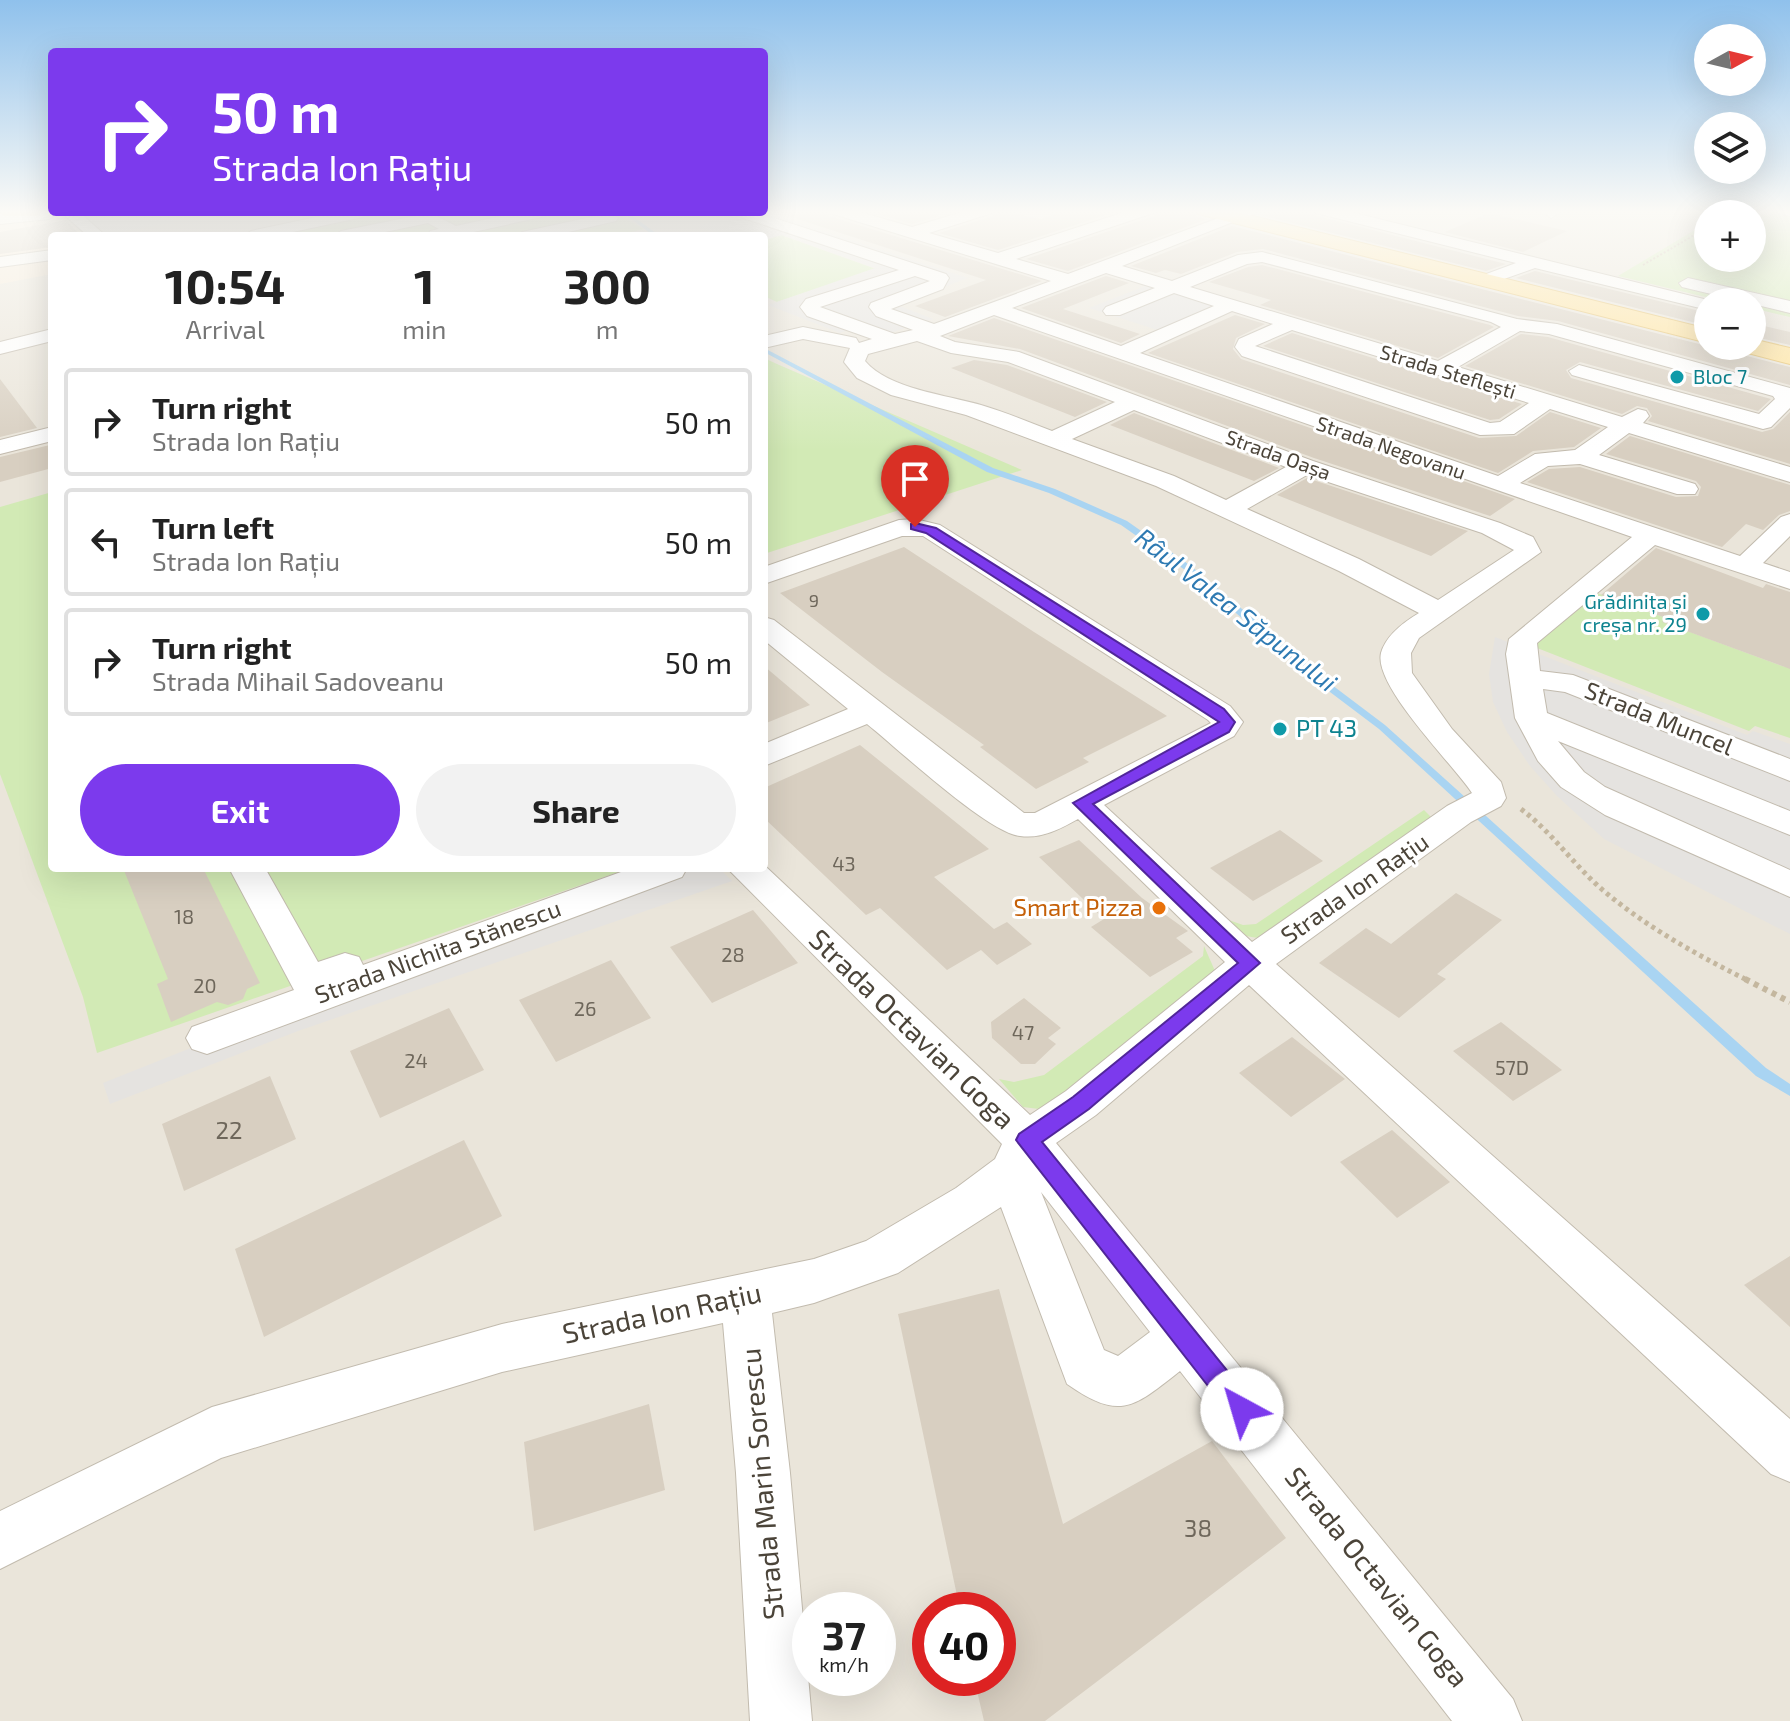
<!DOCTYPE html>
<meta charset="utf-8">
<style>
body{margin:0;font-family:"Exo 2",sans-serif;background:#f2f2f2;color:#222;height:100vh;display:flex;flex-direction:column;font-size:30px;white-space:nowrap}
*{box-sizing:border-box;margin:0}
p{font-size:26px;color:#767676}
.icon{flex:none;width:44px;height:44px;fill:none;stroke:currentColor;stroke-width:2;stroke-linecap:round;stroke-linejoin:round}
.map{position:relative;flex:1;overflow:hidden}
.sheet{position:absolute;left:48px;top:232px;width:720px;height:640px;display:flex;flex-direction:column;background:#fff;border-radius:8px;box-shadow:0 8px 32px #0002}
.sheet>*{flex:none}
.top-card{position:absolute;left:48px;top:48px;width:720px;height:168px;border-radius:8px;box-shadow:0 8px 32px #0002;background:#7c3aed;color:#fff;overflow:hidden}
.needle{width:52px;rotate:82deg}
.tools{position:absolute;left:1694px;top:24px;display:grid;gap:16px}
.tools a{display:grid;place-items:center;width:72px;height:72px;border-radius:50%;background:#fff;box-shadow:0 8px 32px #0002;font-size:40px}
.speed{position:absolute;left:792px;top:1592px;display:flex;gap:16px;font-size:40px;font-weight:700;text-align:center}
.speed>*{display:grid;place-content:center;width:104px;height:104px;border-radius:50%;background:#fff;box-shadow:0 8px 32px #0002;line-height:1}
.speed small{font-size:20px;font-weight:400}
.speed .limit{border:12px solid #d22;background:#fff;color:#111}
.pin{position:absolute;display:grid;place-items:center;width:68px;height:68px;color:#fff;margin:-82px -34px;border-radius:50% 50% 50% 0;rotate:-45deg;box-shadow:0 0 8px #0007}
.pin .icon{rotate:45deg}
.me{position:absolute;width:88px;margin:-44px;rotate:321deg;stroke-linejoin:round;filter:drop-shadow(0 0 6px #0008)}
.turn{display:flex;align-items:center;gap:28px;height:168px;padding:0 32px;font-size:36px}
.turn .icon{width:104px;height:104px;stroke-width:2.5}
.turn b{display:block;font-size:56px;line-height:68px}
.eta{display:flex;justify-content:space-evenly;align-items:center;height:136px;text-align:center}
.eta b{font-size:48px;font-weight:700;line-height:56px}
.primary-button{display:flex;gap:16px;margin-top:auto;padding:16px 32px}
.primary-button a{flex:1;height:92px;border-radius:48px;background:#7c3aed;color:#fff;font-size:32px;font-weight:700;line-height:92px;text-align:center}
.primary-button a+a{background:#f2f2f2;color:#222}
ul{padding:0;list-style:none}
li{display:flex;align-items:center;gap:24px;height:108px;margin:0 16px 12px;padding:0 16px;border:4px solid #e0e0e0;border-radius:8px}
li div{flex:1}
li b{display:block;font-size:30px}
li em{font-style:normal}
.map>svg:first-child{display:block}
.residential{fill:#eae5da;fill-rule:evenodd}
.commercial{fill:#f7ead8}
.green{fill:#d2eab5}
.parking{fill:#e5e3e0}
.lines{fill:none;stroke-linecap:round;stroke-linejoin:round}
.stream{fill:#a9d4f2;fill-rule:evenodd}
.building{fill:#d8cfc1}
.minor-casing{stroke:#c2bbae;stroke-width:2}
.major-casing{stroke:#e6c16a;stroke-width:2}
.path-far2{stroke:#c4b79f;stroke-width:2;stroke-dasharray:2 2;stroke-linecap:butt}
.path-far1{stroke:#c4b79f;stroke-width:5;stroke-dasharray:4 4;stroke-linecap:butt}
.path{stroke:#c4b79f;stroke-width:6;stroke-dasharray:5 5;stroke-linecap:butt}
.minor{fill:#fff;fill-rule:evenodd}
.major{fill:#ffe39c;fill-rule:evenodd}
.route{fill:#7c3aed;stroke:#51269a;stroke-width:2}
.culture-dot{fill:#0f9aa8;stroke:#fff;stroke-width:3}
.food-dot{fill:#e8710a;stroke:#fff;stroke-width:3}
.labels{text-anchor:middle;stroke-width:6;stroke-linejoin:round;paint-order:stroke}
.far-number-label{font-size:18px;fill:#6e675b}
.far-street-label{font-size:20px;fill:#4b4439;stroke:#fff}
.far-culture-label{font-size:20px;fill:#0d838f;stroke:#fff;text-anchor:start}
.number-label{font-size:20px;fill:#6e675b}
.street-label{font-size:24px;fill:#4b4439;stroke:#fff}
.culture-label{font-size:24px;fill:#0d838f;stroke:#fff;text-anchor:start}
.food-label{font-size:24px;fill:#c56008;stroke:#fff;text-anchor:end}
.near-number-label{font-size:24px;fill:#6e675b}
.water-label{font-size:26px;font-style:italic;fill:#2e7ab2;stroke:#fff}
.near-street-label{font-size:28px;fill:#4b4439;stroke:#fff}
</style>
<div class="map">
<svg width="1790" height="1721" viewBox="0 0 1790 1721">
<rect width="100%" height="100%" fill="#f6f3ec"/>
<!-- residential -->
<path class="residential" d="M0 210H1790V1721H0ZM1708 214H1752V258H1708ZM52 236H764V868H52ZM1708 302H1752V346H1708ZM810 1610H878V1678H810ZM930 1610H998V1678H930Z"/>
<!-- commercial -->
<path class="commercial" d="M46 212H55L68 219 85 236H52V274L0 284V217Z"/>
<!-- green -->
<g class="green">
<path d="M1729 210H1764L1790 215V317L1752 308V302H1726L1618 276 1708 222V258H1752V214H1722Z"/>
<path d="M345 212H614L644 229 614 236H237Z"/>
<path d="M781 235 876 269 777 302 764 296V240Z"/>
<path d="M764 358 777 364 1022 470 764 554Z"/>
<path d="M52 492V868H630L97 1053 83 997 0 774V507Z"/>
<path d="M1597 593 1666 618 1663 622 1785 667 1790 665V738L1755 726 1749 731 1532 646Z"/>
<path d="M1424 810 1434 820 1265 938C1245 938 1236 933 1223 918L1243 925 1256 924Z"/>
<path d="M1204 946 1215 971 1054 1104 1039 1109 1023 1107 999 1079 1014 1082 1044 1075 1203 956Z"/>
</g>
<!-- parking -->
<g class="parking">
<path d="M118 212H163L174 222 98 236 78 219Z"/>
<path d="M748 212H764L968 278 897 305 933 319 878 337 854 328 840 333 768 305 875 268 782 235 764 240V236H725L696 226Z"/>
<path d="M1148 285 1225 308 1167 333 1089 308Z"/>
<path d="M1495 637 1747 735 1753 731 1790 744V934L1604 839 1557 796 1530 766 1507 732 1493 702 1489 674Z"/>
<path d="M693 868H719L732 881 298 1031 110 1104 103 1083 291 1008Z"/>
</g>
<g class="lines">
<!-- stream -->
<g class="stream">
<path d="M622 212H627L660 236H654Z"/>
<path d="M764 348 993 468 1055 489 1127 521 1191 566 1332 685 1385 725 1766 1068 1790 1084V1096L1756 1076 1379 729 1326 689 1185 570 1121 525 1049 493 987 472 764 352Z"/>
</g>
</g>
<!-- building -->
<g class="building">
<path d="M789 210H825L829 216 1042 281 945 317 915 306 986 280 788 216Z"/>
<path d="M864 210H920L939 216 912 224Z"/>
<path d="M999 210 1041 219 1066 210H1121L998 250 939 233 993 216Z"/>
<path d="M1158 210H1192L1197 217 1207 219 1068 271 1026 259 1154 216Z"/>
<path d="M1270 210H1294L1506 264 1486 271 1260 215Z"/>
<path d="M1489 213 1567 231 1523 252 1445 232Z"/>
<path d="M66 220 81 236H52V247L0 254V232Z"/>
<path d="M1232 226 1707 346H1734L1739 354 1790 367V385L1558 321 1518 316 1263 249 1237 252 1181 274 1165 270 1156 273 1131 266Z"/>
<path d="M1262 265 1490 325 1494 327 1438 358 1260 305 1271 300 1209 282 1248 267Z"/>
<path d="M1535 271 1708 313V326L1516 278Z"/>
<path d="M1106 276 1129 283 1063 309 1140 334 1121 343 1021 308Z"/>
<path d="M1235 315 1265 324 1236 338 1233 349 1241 359 1479 438 1516 436 1550 412 1601 428 1574 447 1533 451 1498 473 1148 353Z"/>
<path d="M994 318 1515 499 1490 516 1314 458 1020 349 948 336Z"/>
<path d="M1752 323 1790 332V345L1752 336Z"/>
<path d="M1292 333 1522 404 1499 419 1490 420 1263 346Z"/>
<path d="M1521 334 1548 337 1771 399 1758 411 1580 362 1566 370 1571 378 1762 432 1773 429 1790 412V464L1648 421 1652 416 1647 408 1637 406 1622 414 1465 366Z"/>
<path d="M974 360 1007 365 1107 402 1075 417 951 368Z"/>
<path d="M0 379 37 428 0 437Z"/>
<path d="M1134 413 1279 468 1254 481 1110 425Z"/>
<path d="M1630 436 1790 485V511L1779 515 1763 530 1746 524 1722 547 1527 482 1549 469 1580 467 1676 497 1698 496 1701 487 1696 481 1606 454Z"/>
<path d="M50 445 52 468 0 482V457Z"/>
<path d="M1307 478 1468 531 1431 556 1277 495Z"/>
<path d="M904 547 1034 632 1167 716 1083 758 1089 762 1036 789 980 747 984 745 882 672 780 593Z"/>
<path d="M1656 548 1763 588 1766 584 1790 592V669L1662 622 1666 618 1601 595Z"/>
<path d="M764 666 810 705 764 724Z"/>
<path d="M860 745 989 849 934 877 994 929 1007 922 1032 944 997 965 981 950 947 970 880 908 866 915 764 818V788Z"/>
<path d="M1280 830 1323 861 1253 901 1210 868Z"/>
<path d="M1079 840 1142 898 1188 931 1176 938 1193 952 1150 977 1091 927 1104 919 1039 857Z"/>
<path d="M123 868H203L260 983 247 989 243 999 228 1005 217 1002 171 1022 157 984 168 979Z"/>
<path d="M1456 893 1502 920 1437 974 1446 979 1399 1018 1319 963 1366 928 1391 944Z"/>
<path d="M753 910 798 963 712 1003 670 947Z"/>
<path d="M611 960 651 1018 556 1062 519 1000Z"/>
<path d="M1024 998 1061 1028 1048 1038 1056 1044 1035 1064H1021L992 1038 991 1022Z"/>
<path d="M449 1008 484 1070 380 1118 350 1051Z"/>
<path d="M1501 1022 1562 1070 1513 1101 1453 1051Z"/>
<path d="M1292 1037 1345 1079 1291 1117 1239 1073Z"/>
<path d="M270 1076 296 1139 184 1191 162 1124Z"/>
<path d="M1392 1130 1450 1182 1397 1218 1340 1162Z"/>
<path d="M464 1140 502 1216 264 1337 235 1249Z"/>
<path d="M1790 1256V1327L1744 1285Z"/>
<path d="M999 1289 1063 1524 1212 1441 1286 1538 1045 1721H984L974 1678H998V1610H960L898 1314Z"/>
<path d="M649 1404 665 1490 534 1531 524 1442Z"/>
</g>
<g class="lines">
<!-- minor casing -->
<g class="minor-casing">
<g id="minor">
<path d="M41 210H52L57 214 49 219 0 224V214Z"/>
<path d="M828 210H853L912 227 969 210H994L992 213 929 233 998 253 1131 210H1155L1153 213 1016 259 1068 274 1240 210H1263L1122 266 1172 281 1238 255 1262 252 1517 319 1557 324 1790 388V408L1771 427 1763 429 1572 375 1569 371 1579 365 1759 414 1775 399 1773 396 1549 334 1520 331 1458 367 1622 417 1638 409 1646 411 1649 416 1643 423 1790 467V482L1629 433 1599 455 1695 484 1698 489 1695 494H1677L1580 464 1548 466 1520 483 1740 556 1781 517 1790 514V536L1763 563 1790 572V589L1655 545 1537 643 1540 671 1573 675 1790 759V781L1565 692 1543 689 1547 713 1790 811V835L1558 741 1584 772 1605 787 1790 870V897L1605 815 1561 787 1538 761 1515 718 1506 654 1509 639 1632 537 994 315 940 336 955 342 1019 352 1313 461 1500 523 1533 537 1541 552 1419 638 1411 653 1412 673 1452 729 1501 782 1506 798 1501 806 1471 822 1276 964 1790 1419V1482L1771 1474 1249 985 1096 1115 1056 1143 1513 1699 1522 1721H1452L1180 1371C1133 1408 1120 1421 1067 1384L1001 1207 898 1273 814 1303 772 1313 790 1473 812 1721H750L736 1473 723 1323 502 1372 221 1458 0 1569V1511L212 1407 502 1324 814 1259 866 1241 956 1188 995 1159 1002 1144 727 868H764V865L1030 1115 1066 1091 1225 962 1078 819C1060 829 1042 839 1020 836 988 833 897 748 867 724L764 766V744L848 709 764 640V617L774 620 1024 813H1035L1211 723 1208 720 923 536H902L764 584V567L899 520 915 519 940 525 1230 706 1243 722 1234 736 1104 805 1252 942 1447 806 1472 793C1454 765 1373 686 1381 653 1386 635 1404 622 1419 613L1339 571 1156 486 966 415 891 395 857 378 844 362 850 348 803 339 764 348V336L803 327 856 338 859 343 872 339 807 316 800 307 806 299 899 270 734 215 732 212H756L946 274 949 278 943 289 891 309 934 324 1051 281 830 213ZM1262 262 1491 322 1501 327 1438 361 1190 287 1247 264ZM1106 273 1155 288 1106 307 1103 311 1106 315H1120L1174 293 1214 306 1121 346 1012 308ZM915 276 930 281 871 303 869 307 876 316 913 330 895 334 820 307ZM1232 311 1273 324 1239 339 1235 347 1242 356 1480 435 1514 434 1550 409 1608 427 1575 450 1535 454 1498 476 1140 353ZM1292 330 1529 403 1500 422 1490 423 1255 346ZM917 341 951 353 1008 362 1115 402 1052 431C1028 422 1005 412 981 405 947 395 888 389 865 361L868 354ZM1134 410 1286 467 1226 500 1174 476 1072 439ZM1307 475 1482 533 1514 550 1438 600 1359 559 1247 509ZM1041 1192 1150 1332 1118 1356 1104 1350Z"/>
<path d="M1314 210H1342L1716 302H1708V310L1535 268 1487 285 1478 280 1481 276 1516 263 1316 213Z"/>
<path d="M1540 210H1557L1559 213 1551 218Z"/>
<path d="M1777 210H1790V216L1779 213Z"/>
<path d="M61 212H79L106 236H88Z"/>
<path d="M340 212H371L363 217 274 236H243L251 231Z"/>
<path d="M521 212H552L550 215 469 233 471 236H428L430 231 439 229 428 223 366 236H333L341 231 430 213 456 226Z"/>
<path d="M610 213 618 218 616 221 551 236H520L522 232Z"/>
<path d="M52 250V260L0 267V257Z"/>
<path d="M1688 278 1790 301V313L1682 287 1679 283Z"/>
<path d="M52 329V341L0 354V342Z"/>
<path d="M52 427V441L0 454V440Z"/>
<path d="M229 868H265L318 962 345 953 359 957 363 965 632 868H687L682 877 207 1054 192 1049 186 1038 192 1027 294 990Z"/>
</g>
</g>
<!-- major casing -->
<g class="major-casing">
<g id="major">
<path d="M0 210H47L37 216H3Z"/>
<path d="M1195 210H1229L1708 329V343L1198 214Z"/>
<path d="M1752 339 1790 348V364L1740 351 1737 346H1752Z"/>
</g>
</g>
<!-- path-far2 -->
<g class="path-far2">
<path d="M1750 210 1763 215"/>
<path d="M1731 214 1738 210"/>
<path d="M1643 265 1708 227"/>
</g>
<!-- path-far1 -->
<path class="path-far1" d="M1521 809C1553 833 1575 867 1605 892 1648 928 1699 956 1749 981"/>
<!-- path -->
<path class="path" d="M1745 979 1790 1002"/>
<!-- minor -->
<use href="#minor" class="minor"/>
<!-- major -->
<use href="#major" class="major"/>
</g>
<!-- sky -->
<linearGradient id="sky" x2="0" y2="1"><stop stop-color="#8fc1ec"/><stop offset="0.47" stop-color="#fbfaf6"/><stop offset="1" stop-color="#fbfaf6" stop-opacity="0"/></linearGradient>
<rect width="1790" height="451" fill="url(#sky)"/>
<!-- route -->
<path class="route" d="M915 523 936 528 1224 709 1235 722 1229 732 1093 804 1260 963 1089 1109 1042 1142 1251 1400 1255 1409 1251 1418 1242 1422 1233 1418 1016 1140 1019 1134 1073 1097 1238 963 1073 803 1219 722 926 533 911 529V524Z"/>
<!-- markers -->
<g class="culture-dot">
<circle cx="1677" cy="377" r="8"/>
<circle cx="1703" cy="614" r="8"/>
<circle cx="1280" cy="729" r="8"/>
</g>
<circle class="food-dot" cx="1159" cy="908" r="8"/>
<g class="labels">
<!-- far-number labels -->
<g class="far-number-label">
<text x="814" y="607">9</text>
</g>
<!-- far-street labels -->
<g class="far-street-label">
<text transform="translate(1448 372) rotate(17)" y="7">Strada Steflești</text>
<text transform="translate(1391 448) rotate(19)" y="7">Strada Negovanu</text>
<text transform="translate(1278 455) rotate(20)" y="7">Strada Oașa</text>
</g>
<!-- far-culture labels -->
<g class="far-culture-label">
<text x="1693" y="384">Bloc 7</text>
<text x="1687" y="609" text-anchor="end">Grădinița și<tspan x="1687" dy="23">creșa nr. 29</tspan></text>
</g>
<!-- number labels -->
<g class="number-label">
<text x="844" y="871">43</text>
<text x="184" y="924">18</text>
<text x="733" y="962">28</text>
<text x="205" y="993">20</text>
<text x="585" y="1016">26</text>
<text x="1023" y="1040">47</text>
<text x="416" y="1068">24</text>
<text x="1512" y="1075">57D</text>
</g>
<!-- street labels -->
<g class="street-label">
<text transform="translate(1659 719) rotate(22)" y="8">Strada Muncel</text>
<text transform="translate(1355 889) rotate(-35)" y="8">Strada Ion Rațiu</text>
<text transform="translate(438 952) rotate(-20)" y="8">Strada Nichita Stănescu</text>
</g>
<!-- culture labels -->
<g class="culture-label">
<text x="1296" y="737">PT 43</text>
</g>
<!-- food labels -->
<g class="food-label">
<text x="1143" y="916">Smart Pizza</text>
</g>
<!-- near-number labels -->
<g class="near-number-label">
<text x="229" y="1139">22</text>
<text x="1198" y="1537">38</text>
</g>
<!-- water labels -->
<g class="water-label">
<text transform="translate(1236 610) rotate(38)" y="9">Râul Valea Săpunului</text>
</g>
<!-- near-street labels -->
<g class="near-street-label">
<text transform="translate(912 1029) rotate(44)" y="10">Strada Octavian Goga</text>
<text transform="translate(662 1313) rotate(-12)" y="10">Strada Ion Rațiu</text>
<text transform="translate(762 1484) rotate(-95)" y="10">Strada Marin Sorescu</text>
<text transform="translate(1377 1577) rotate(51)" y="10">Strada Octavian Goga</text>
</g>
</g>
</svg>
<div class="tools">
<a><svg class="needle" viewBox="-14 -14 28 28"><path d="M0-13l5 13h-10z" fill="#e53935"/><path d="M0 13l5-13h-10z" fill="#767676"/></svg></a>
<a><svg class="icon" aria-label="layers" viewBox="0 0 24 24"><path d="M12 4l9 5-9 5-9-5zM3 14l9 5 9-5"/></svg></a>
<a>+</a>
<a>−</a>
</div>
<div class="speed"><div>37<small>km/h</small></div><div class="limit">40</div></div>
<div class="pin" style="left:915px;top:527px;background:#d93025"><svg class="icon" aria-label="arrive" viewBox="0 0 24 24"><path d="M6 21V4h12l-3 4 3 4H6"/></svg></div>
<svg class="me" style="left:1242px;top:1409px" viewBox="-20 -20 40 40"><circle r="19" fill="#fff"/><path d="M0-13L10 11 0 6-10 11z" fill="#7c3aed"/></svg>
<div class="top-card">
<div class="turn"><svg class="icon" aria-label="right" viewBox="0 0 24 24"><path d="M7 20v-9h11M14 6l5 5-5 5"/></svg><div><b>50 m</b>Strada Ion Rațiu</div></div>
</div>
<section class="sheet">
<div class="eta">
<div><b>10:54</b><p>Arrival</p></div>
<div><b>1</b><p>min</p></div>
<div><b>300</b><p>m</p></div>
</div>
<ul>
<li><svg class="icon" aria-label="right" viewBox="0 0 24 24"><path d="M7 20v-9h11M14 6l5 5-5 5"/></svg><div><b>Turn right</b><p>Strada Ion Rațiu</p></div><em>50 m</em></li>
<li><svg class="icon" aria-label="left" viewBox="0 0 24 24"><path d="M17 20v-9H6M10 6l-5 5 5 5"/></svg><div><b>Turn left</b><p>Strada Ion Rațiu</p></div><em>50 m</em></li>
<li><svg class="icon" aria-label="right" viewBox="0 0 24 24"><path d="M7 20v-9h11M14 6l5 5-5 5"/></svg><div><b>Turn right</b><p>Strada Mihail Sadoveanu</p></div><em>50 m</em></li>
</ul>
<div class="primary-button"><a>Exit</a><a>Share</a></div>
</section>
</div>
